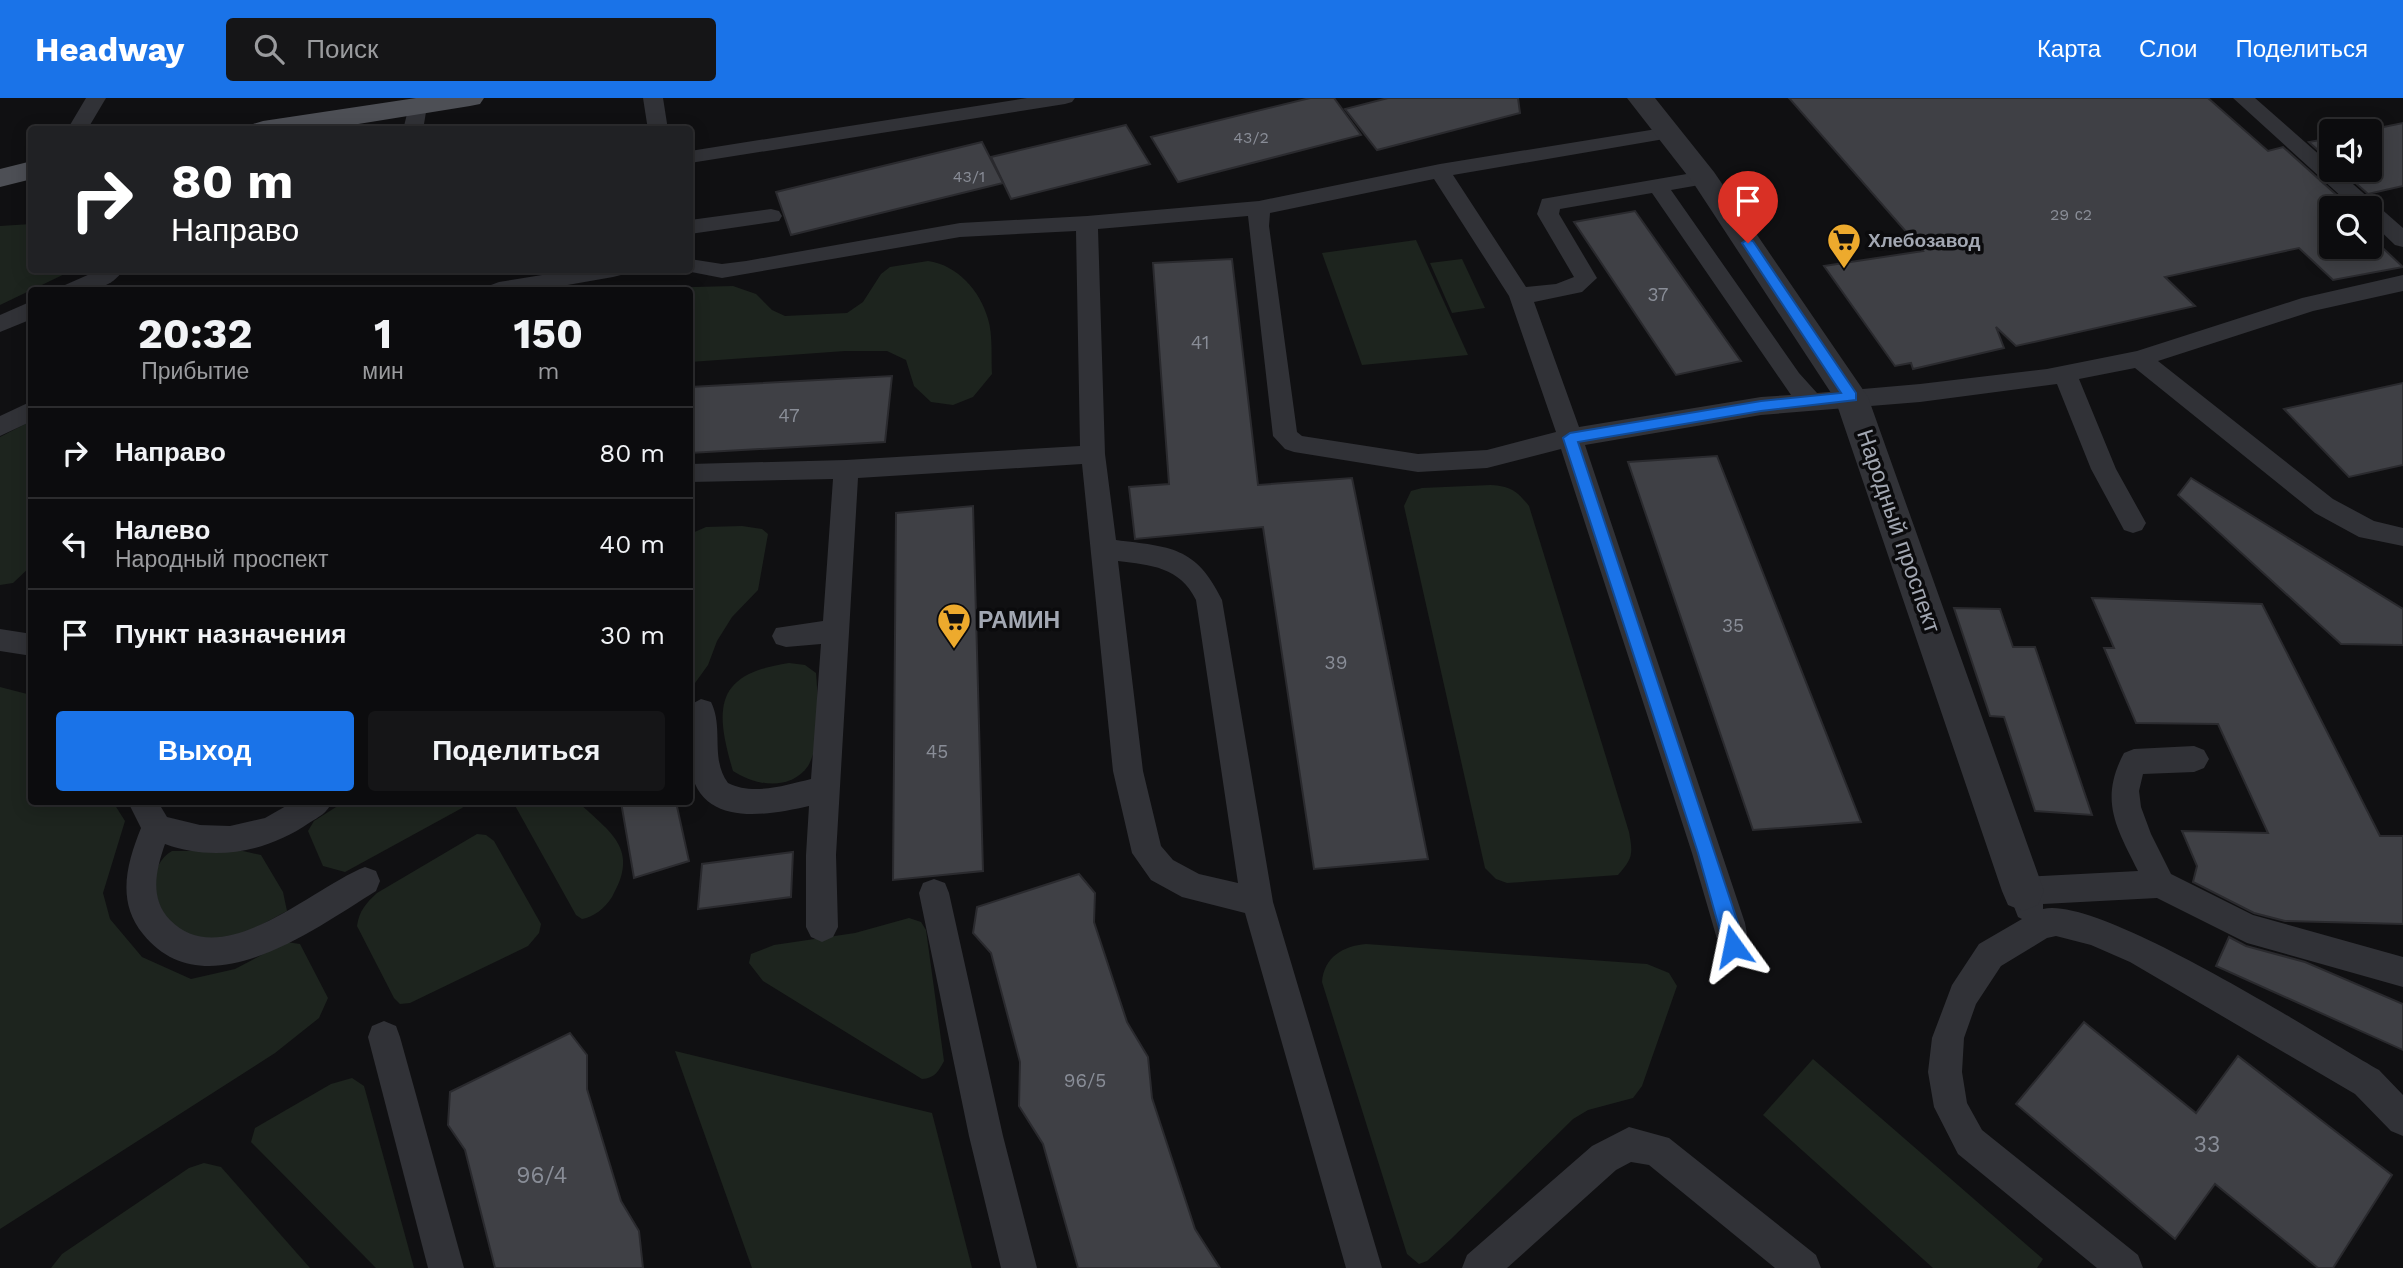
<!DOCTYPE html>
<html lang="ru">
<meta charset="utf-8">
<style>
body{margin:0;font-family:"Work Sans",sans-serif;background:#151517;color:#f1f3f6;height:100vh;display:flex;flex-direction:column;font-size:26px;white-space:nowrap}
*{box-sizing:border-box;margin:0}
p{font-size:23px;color:#9a9b9e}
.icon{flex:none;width:38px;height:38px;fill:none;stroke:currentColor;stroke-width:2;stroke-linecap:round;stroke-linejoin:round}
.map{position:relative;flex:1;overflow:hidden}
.drawer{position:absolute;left:28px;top:189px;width:665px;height:518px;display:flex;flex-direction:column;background:#0c0c0e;border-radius:7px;box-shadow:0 4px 18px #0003,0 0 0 2px #2c2c2e}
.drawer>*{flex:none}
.guide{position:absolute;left:28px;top:28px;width:665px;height:147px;border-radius:7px;box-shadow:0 4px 18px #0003,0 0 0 2px #2c2c2e;background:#202124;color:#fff;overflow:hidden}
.controls{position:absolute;left:2319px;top:21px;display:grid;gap:14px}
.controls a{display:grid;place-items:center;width:63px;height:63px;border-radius:7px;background:#0c0c0e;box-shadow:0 4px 18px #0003,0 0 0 2px #2c2c2e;font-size:35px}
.pin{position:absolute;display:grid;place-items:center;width:60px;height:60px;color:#fff;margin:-72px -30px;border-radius:50% 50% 50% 0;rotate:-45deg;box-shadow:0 0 7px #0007}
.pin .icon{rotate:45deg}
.me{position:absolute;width:77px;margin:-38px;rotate:348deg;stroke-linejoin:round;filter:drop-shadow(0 0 5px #0008)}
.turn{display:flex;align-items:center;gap:24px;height:147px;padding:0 28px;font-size:32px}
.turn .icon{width:91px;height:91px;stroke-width:2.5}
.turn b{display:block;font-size:49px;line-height:60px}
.eta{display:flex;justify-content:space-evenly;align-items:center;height:119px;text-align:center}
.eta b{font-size:42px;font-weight:700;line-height:49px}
.cta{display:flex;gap:14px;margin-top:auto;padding:14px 28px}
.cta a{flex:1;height:80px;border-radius:7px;background:#1a73e8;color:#fff;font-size:28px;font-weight:700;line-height:80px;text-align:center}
.cta a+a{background:#151517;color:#f1f3f6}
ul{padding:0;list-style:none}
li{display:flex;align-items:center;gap:21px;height:91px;padding:0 28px;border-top:2px solid #2c2c2e}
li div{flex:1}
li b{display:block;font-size:26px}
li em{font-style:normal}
header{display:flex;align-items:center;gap:42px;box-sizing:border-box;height:98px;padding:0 35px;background:#1a73e8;color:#fff}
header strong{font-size:33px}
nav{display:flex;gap:38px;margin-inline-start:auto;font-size:24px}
.search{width:490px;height:63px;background:#151517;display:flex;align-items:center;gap:18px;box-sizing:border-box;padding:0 24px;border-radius:7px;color:#9a9b9e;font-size:26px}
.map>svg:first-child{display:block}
.green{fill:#1d241e}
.building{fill:#3f4045;stroke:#2a2a2e;stroke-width:2}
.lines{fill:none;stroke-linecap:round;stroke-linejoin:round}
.service{fill:#313237;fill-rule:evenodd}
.minor{fill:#313237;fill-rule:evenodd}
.primary{fill:#4d4f55;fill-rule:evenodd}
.route{fill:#1a73e8;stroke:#114b97;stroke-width:2}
.labels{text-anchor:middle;stroke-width:7;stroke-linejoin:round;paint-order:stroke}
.far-number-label{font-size:16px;fill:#898d97}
.far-poi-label{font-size:19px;font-weight:bold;fill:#a2a7b2;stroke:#0b0b0d;text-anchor:start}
.number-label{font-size:19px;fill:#898d97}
.street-label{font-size:23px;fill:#a2a7b2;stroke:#0b0b0d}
.poi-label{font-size:23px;font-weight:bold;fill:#a2a7b2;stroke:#0b0b0d;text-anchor:start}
.near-number-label{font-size:23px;fill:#898d97}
</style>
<header>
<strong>Headway</strong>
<div class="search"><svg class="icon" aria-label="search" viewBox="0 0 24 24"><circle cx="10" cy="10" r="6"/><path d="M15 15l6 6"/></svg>Поиск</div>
<nav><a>Карта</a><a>Слои</a><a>Поделиться</a></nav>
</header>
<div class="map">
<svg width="2403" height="1170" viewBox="0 0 2403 1170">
<rect width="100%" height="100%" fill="#101012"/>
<!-- green -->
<g class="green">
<path d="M31 126 32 172H73L0 207V128Z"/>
<path d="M1416 142 1468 257 1362 267 1322 155Z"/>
<path d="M1462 161 1485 210 1452 215 1430 165Z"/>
<path d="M928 163C957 167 980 192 988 221 993 237 991 259 992 276L973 299 953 307 931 304 914 288 906 262 887 253H845L690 264V192H581L733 188 756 196 772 212 785 218 847 215 863 204 881 176 890 169Z"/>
<path d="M31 323V468L13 485 0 487V339Z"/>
<path d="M1491 387C1510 388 1517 393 1529 408L1629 734C1633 756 1633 760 1618 777L1507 785 1496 781 1485 770 1404 408 1411 393 1422 390Z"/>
<path d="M742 428 762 431 768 436 758 492 732 519 717 543 708 567 690 592V436L706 429Z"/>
<path d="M789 565 805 567 816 575C818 599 821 647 808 668 790 694 754 687 733 673 714 609 715 576 789 565Z"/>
<path d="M0 589 31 597 32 704H113L125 723 103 795 110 821 142 859 191 881 235 871 286 844 300 846 328 900 319 920 275 955 0 1131Z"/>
<path d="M344 704H468L462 710 345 774 323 768 308 733 314 723Z"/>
<path d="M513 704H578C611 735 640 751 612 799 605 810 594 819 582 821L576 817Z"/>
<path d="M477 736 486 737 494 743 541 826 539 835 528 848 410 905 400 906 394 900 357 828C359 813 366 805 377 795Z"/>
<path d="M172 753H243L261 757 283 794 287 813C265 824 236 844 211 842 198 841 179 834 171 825 153 805 146 768 172 753Z"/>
<path d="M909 820 921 824 926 832 944 963C938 974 935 980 922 981L763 883 749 865 751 856 774 847 855 835Z"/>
<path d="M1366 846 1647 866 1669 875 1677 888 1642 988 1633 1000 1588 1012 1573 1021 1451 1141 1427 1163 1419 1166 1407 1156 1322 884C1324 859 1343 848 1366 846Z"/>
<path d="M675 953 932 1015 972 1170H752Z"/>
<path d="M1813 961 2043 1161 2037 1170H1933L1763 1017Z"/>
<path d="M352 980 364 988 414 1170H376L251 1044 255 1030 331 986Z"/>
<path d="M204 1065 221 1069 310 1170H51L62 1156 189 1070Z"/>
</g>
<!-- building -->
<g class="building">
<path d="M1310 0H1334L1361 37 1178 84 1151 39Z"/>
<path d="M1388 0H1518L1520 15 1377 52 1345 11Z"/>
<path d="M1789 0H2208L2268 53 2283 49 2341 101 2331 103 2339 110H2331V149H2370V138L2403 169 2333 182 2299 150 2165 179 2195 208 2016 248 1996 229 2004 250 1913 271 1911 265 1895 268 1824 168 1923 153Z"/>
<path d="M2403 25V88L2368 96 2341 72H2370V33H2364Z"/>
<path d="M1126 27 1150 66 1011 101 991 59Z"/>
<path d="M2331 40V64L2309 44Z"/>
<path d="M982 44 1003 85 791 137 776 94Z"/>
<path d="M1635 113 1741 263 1676 277 1574 124Z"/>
<path d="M1232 161 1258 387 1352 380 1428 761 1314 771 1263 429 1135 441 1129 389 1169 386 1153 165Z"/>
<path d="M892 278 885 344 690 355V289Z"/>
<path d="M2403 285V367L2349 379 2284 311Z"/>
<path d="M1717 358 1861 724 1753 732 1628 364Z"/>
<path d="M2191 380 2403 511V547L2341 546 2178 397Z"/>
<path d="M973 408 983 773 893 782 896 415Z"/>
<path d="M2092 500 2262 506 2380 738H2403V826L2285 823 2254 815 2193 784 2197 768 2182 733 2268 735 2218 626 2136 625 2104 550H2114Z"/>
<path d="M1954 510 2000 511 2013 549H2035L2092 717 2035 713 2004 619 1990 618Z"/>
<path d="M621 704H676L689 763 634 780Z"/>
<path d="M793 754 791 799 698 811 702 766Z"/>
<path d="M1079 776 1095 795 1094 824 1127 924 1148 959 1152 1000 1195 1131 1220 1170H1078L1043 1046 1019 1008 1020 964 991 855 973 835 977 809Z"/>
<path d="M2229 839 2246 848 2305 864 2403 906V952L2216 868Z"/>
<path d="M2084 924 2196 1015 2238 958 2392 1077 2333 1170H2318L2215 1086 2175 1141 2016 1006Z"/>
<path d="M570 935 587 957V991L621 1103 639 1133 643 1170H495L465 1052 448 1027 450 994Z"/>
</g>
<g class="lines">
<!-- service -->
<g class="service">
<path d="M86 0H106L87 32H67Z"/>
<path d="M643 0H663L668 32H648Z"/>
<path d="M1027 0H1075L1072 4 1065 6 690 65V53Z"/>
<path d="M2233 0H2255L2331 67V72H2337L2403 130V149L2395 147 2370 123V110H2354Z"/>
<path d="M417 2 424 4 427 8 423 32H403L410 4Z"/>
<path d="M1669 29 1676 31 1679 35 1676 39 1453 77 1526 189 1556 186 1574 179 1537 116 1542 101 1704 73 1711 75 1715 80 1711 85 1671 92 1799 275 1817 295 1920 286 2047 271 2137 253 2302 200 2403 177V193L2313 213 2158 263 2333 401 2374 423 2403 430V448L2359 439 2315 415 2135 270 2079 281 2116 371 2146 425 2142 432 2133 435 2124 432 2091 371 2057 286 1920 304 1761 317 1585 347 1745 825 1749 847 1744 858 1733 862 1722 858 1692 755 1561 351 1487 370 1418 374 1294 354 1285 351 1273 338 1248 118 1098 131 1105 356 1116 442C1170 449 1196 448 1222 502L1273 804 1382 1170H1346L1245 815 1182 799 1151 782 1132 755 1113 673 1082 366 858 380 836 757 838 829 833 839 822 844 811 839 806 829V757L809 708C765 718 698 730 690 667 687 648 690 627 690 607L701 601 711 604C724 630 710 661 728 685 753 698 786 687 811 681L821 546 786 549 776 546 772 538 776 530 823 523 833 381 690 384V366L846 362 1080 348 1076 133 960 139 722 180 681 172H690V161L722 166 746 163 960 125 1087 118 1259 103 1440 66ZM1434 81 1509 198 1556 334 1487 352 1418 356 1302 338 1297 334 1269 128 1270 115ZM1652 95 1791 297 1761 299 1579 329 1534 204 1582 194 1597 180 1559 116 1560 111ZM1118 463C1151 467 1180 469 1196 502L1238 785 1199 776 1173 762 1161 748 1143 673Z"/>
<path d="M771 111 779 113 782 118 779 123 690 136V122Z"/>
<path d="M99 172H123C110 193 84 194 62 192L65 187Z"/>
<path d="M573 172H624L621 177 613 179 539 192H488L491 187 499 184Z"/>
<path d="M32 203V221L0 234V217Z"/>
<path d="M32 303V323L0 338V318Z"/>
<path d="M0 531 32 536V558L0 553Z"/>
<path d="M2194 648 2204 652 2209 661 2204 670 2194 674 2143 676 2139 693 2141 709 2151 736 2171 776 2253 817 2403 859V889L2247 845 2157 800 2043 806V811C2100 797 2319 938 2379 972L2403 997V1038L2391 1033 2355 996 2130 864 2091 847 2056 838 2047 840 2001 868 1976 906 1964 940 1962 974 1967 1005 1982 1032 2138 1157 2143 1170H2097L1958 1056 1934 1009 1928 974 1932 940 1952 887 1979 846 2022 821 2018 819 2008 793 2012 783 2023 779 2138 773C2116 729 2099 702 2124 655L2134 651Z"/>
<path d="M128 704H158L167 719 200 727 230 728 265 720 293 704H332C327 715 319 719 309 725 267 754 214 764 165 746 156 772 149 800 170 822 223 876 313 789 365 769L376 773 380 783 376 793C313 832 205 913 143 836 116 803 127 765 141 730Z"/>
<path d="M934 781 945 785 949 795 1003 1038 1037 1170H1001L969 1038 919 795 923 785Z"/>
<path d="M384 923 396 928 400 939 464 1170H428L368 939 372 928Z"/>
<path d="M1629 1029 1669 1040 1816 1157 1821 1170H1775L1649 1067 1631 1064 1616 1072 1507 1170H1462L1467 1157 1592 1048Z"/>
</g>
<!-- minor -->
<path class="minor" d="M1627 0H1655L1714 74 1868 299 2044 793 2038 807 2023 813 2008 807 2002 793 1835 301 1694 86Z"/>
<!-- primary -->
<g class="primary">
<path d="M416 0H484L480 6 470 8 321 32H249L253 26 263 23Z"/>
<path d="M32 63V81L0 89V71Z"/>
</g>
</g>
<!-- route -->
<path class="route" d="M1748 141 1753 143 1856 295V302L1761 313 1578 344 1738 825 1742 848 1739 854 1733 856 1726 854 1698 755 1563 340 1570 335 1761 303 1841 295 1742 145Z"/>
<!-- icons -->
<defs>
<g id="supermarket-pin" transform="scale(1.75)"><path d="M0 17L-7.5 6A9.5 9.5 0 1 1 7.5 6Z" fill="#edaa2d" stroke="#0b0b0d"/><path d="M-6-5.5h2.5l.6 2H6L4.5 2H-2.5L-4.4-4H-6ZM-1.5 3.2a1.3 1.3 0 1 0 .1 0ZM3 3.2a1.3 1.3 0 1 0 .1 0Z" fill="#111"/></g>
</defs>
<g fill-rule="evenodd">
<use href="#supermarket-pin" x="1844" y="142"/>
<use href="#supermarket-pin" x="954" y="522"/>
</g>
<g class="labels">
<!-- far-number labels -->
<g class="far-number-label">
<text x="1251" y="45">43/2</text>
<text x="969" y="84">43/1</text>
<text x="2071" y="122">29 с2</text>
</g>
<!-- far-poi labels -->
<g class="far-poi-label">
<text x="1868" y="149">Хлебозавод</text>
</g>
<!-- number labels -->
<g class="number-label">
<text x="1658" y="203">37</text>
<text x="1200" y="251">41</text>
<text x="789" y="324">47</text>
<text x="1733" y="534">35</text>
<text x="1336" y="571">39</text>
<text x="937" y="660">45</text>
<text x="1085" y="989">96/5</text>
</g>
<!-- street labels -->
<g class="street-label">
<text transform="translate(1899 433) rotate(71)" y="8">Народный проспект</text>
</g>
<!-- poi labels -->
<g class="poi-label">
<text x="978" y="530">РАМИН</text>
</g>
<!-- near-number labels -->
<g class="near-number-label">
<text x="2207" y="1054">33</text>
<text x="542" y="1085">96/4</text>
</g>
</g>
</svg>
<div class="controls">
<a><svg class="icon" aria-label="sound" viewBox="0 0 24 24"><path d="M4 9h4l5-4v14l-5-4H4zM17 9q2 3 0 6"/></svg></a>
<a><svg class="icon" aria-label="search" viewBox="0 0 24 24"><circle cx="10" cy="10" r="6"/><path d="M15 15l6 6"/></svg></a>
</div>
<div class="pin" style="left:1748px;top:145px;background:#d93025"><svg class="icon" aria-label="arrive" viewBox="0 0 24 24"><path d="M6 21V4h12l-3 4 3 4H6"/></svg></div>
<svg class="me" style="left:1733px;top:848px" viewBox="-20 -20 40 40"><path d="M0-17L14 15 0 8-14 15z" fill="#1a73e8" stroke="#fff" stroke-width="4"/></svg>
<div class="guide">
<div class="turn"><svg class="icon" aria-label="right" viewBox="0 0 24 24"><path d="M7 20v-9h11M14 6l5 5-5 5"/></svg><div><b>80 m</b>Направо</div></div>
</div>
<section class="drawer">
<div class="eta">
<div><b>20:32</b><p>Прибытие</p></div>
<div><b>1</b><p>мин</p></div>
<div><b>150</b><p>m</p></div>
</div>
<ul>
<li><svg class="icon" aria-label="right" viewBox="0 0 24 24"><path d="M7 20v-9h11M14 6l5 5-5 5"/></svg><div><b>Направо</b></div><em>80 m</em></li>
<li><svg class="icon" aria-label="left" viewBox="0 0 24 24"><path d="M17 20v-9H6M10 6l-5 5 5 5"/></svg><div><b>Налево</b><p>Народный проспект</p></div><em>40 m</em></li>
<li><svg class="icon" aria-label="arrive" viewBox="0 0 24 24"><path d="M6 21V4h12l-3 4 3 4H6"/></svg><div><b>Пункт назначения</b></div><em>30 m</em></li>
</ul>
<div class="cta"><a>Выход</a><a>Поделиться</a></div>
</section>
</div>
